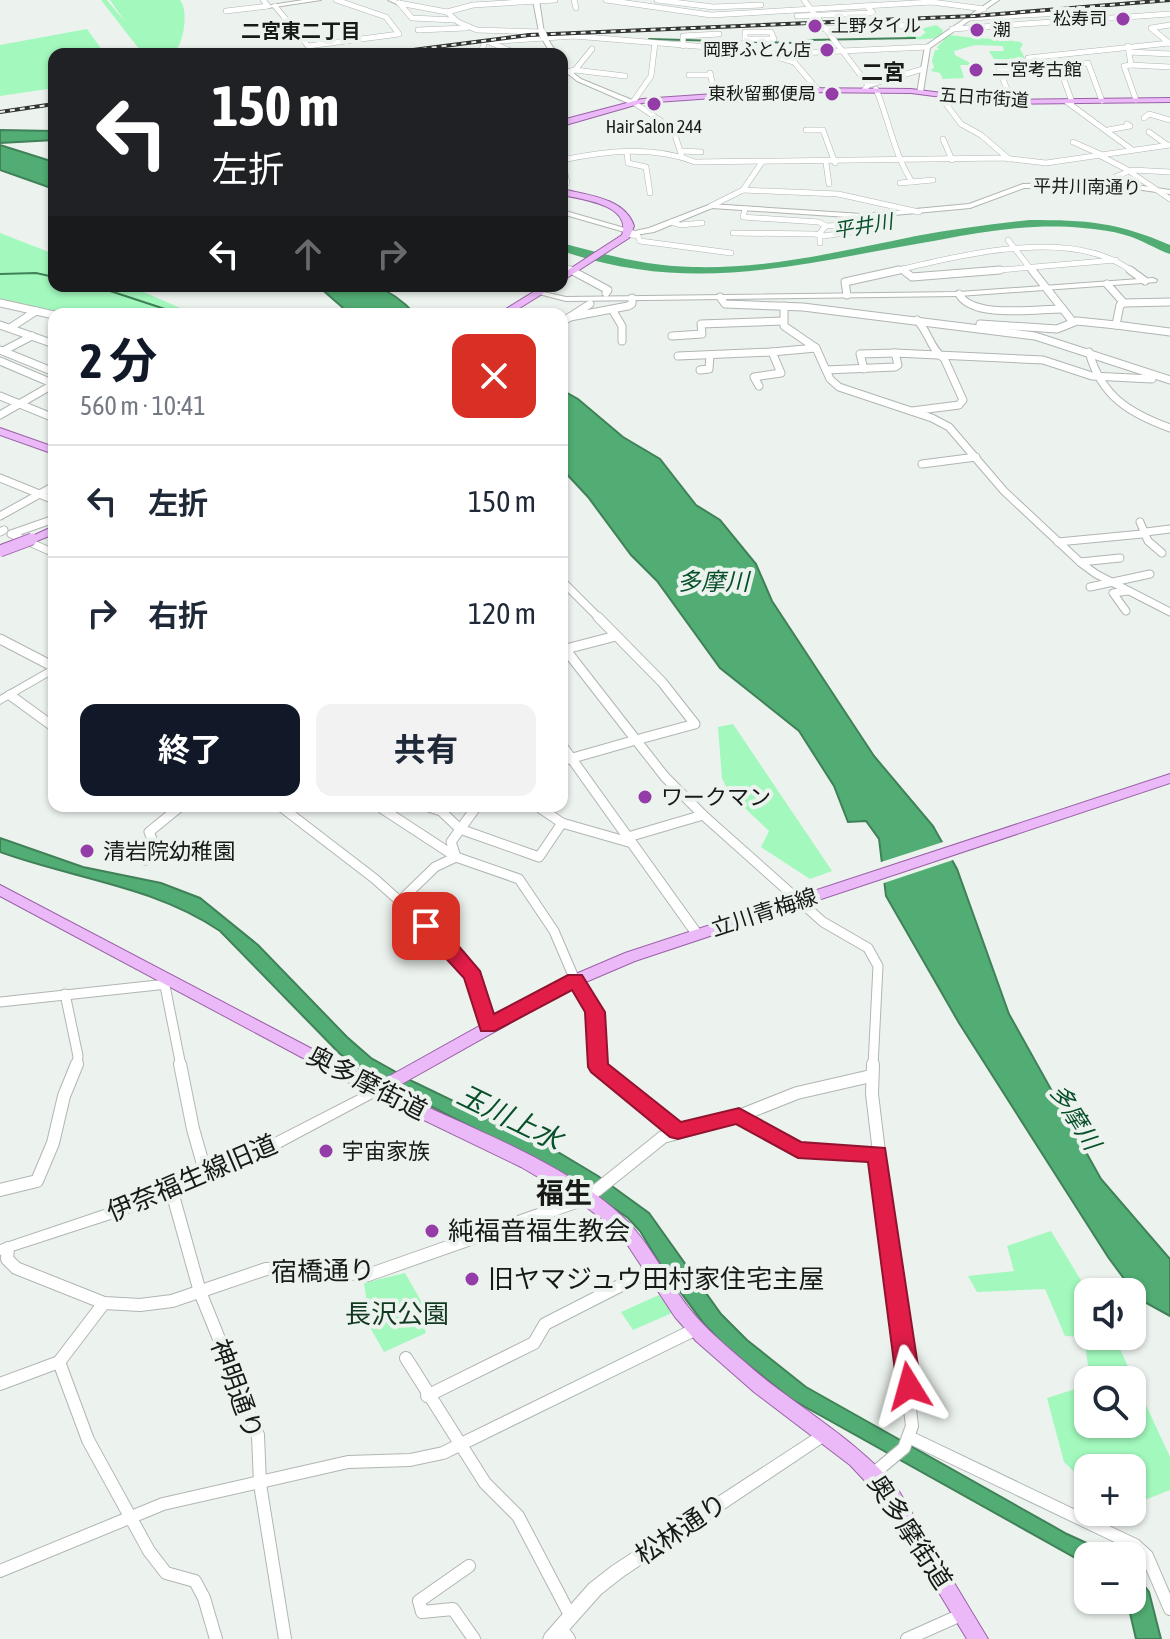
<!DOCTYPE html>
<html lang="ja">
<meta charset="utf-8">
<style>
body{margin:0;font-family:"Asap Condensed","Noto Sans JP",sans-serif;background:#f2f2f3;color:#1f2937;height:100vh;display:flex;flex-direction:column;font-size:30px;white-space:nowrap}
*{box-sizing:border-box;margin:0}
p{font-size:26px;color:#747a83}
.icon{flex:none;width:44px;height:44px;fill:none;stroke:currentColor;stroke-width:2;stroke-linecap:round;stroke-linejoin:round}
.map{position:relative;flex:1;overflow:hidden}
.drawer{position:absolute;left:48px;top:308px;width:520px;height:504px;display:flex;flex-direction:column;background:#fff;border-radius:16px;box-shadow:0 2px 6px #0004}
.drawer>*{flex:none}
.hud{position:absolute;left:48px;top:48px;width:520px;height:244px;border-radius:16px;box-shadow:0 2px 6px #0004;background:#202124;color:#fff;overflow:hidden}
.controls{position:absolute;left:1074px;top:1278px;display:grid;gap:16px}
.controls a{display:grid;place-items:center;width:72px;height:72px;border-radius:16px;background:#fff;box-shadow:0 2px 6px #0004;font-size:40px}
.pin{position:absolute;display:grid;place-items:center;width:68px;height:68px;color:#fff;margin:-34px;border-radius:16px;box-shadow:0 4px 12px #0006}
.me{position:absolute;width:88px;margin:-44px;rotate:352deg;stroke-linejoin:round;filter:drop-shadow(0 0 6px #0008)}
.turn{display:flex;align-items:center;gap:28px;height:168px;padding:0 32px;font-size:36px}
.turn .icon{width:104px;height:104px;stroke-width:2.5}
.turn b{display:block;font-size:56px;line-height:68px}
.lanes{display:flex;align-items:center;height:76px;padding:0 32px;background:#0003;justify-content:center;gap:40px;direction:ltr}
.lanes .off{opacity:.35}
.round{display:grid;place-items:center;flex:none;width:84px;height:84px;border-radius:16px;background:#f2f2f3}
.summary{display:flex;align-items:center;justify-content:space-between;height:136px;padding:0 32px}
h1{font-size:48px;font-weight:700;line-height:60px;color:#111827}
.button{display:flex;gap:16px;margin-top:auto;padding:16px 32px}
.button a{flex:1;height:92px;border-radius:16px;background:#111827;color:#fff;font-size:32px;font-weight:700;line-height:92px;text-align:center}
.button a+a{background:#f2f2f3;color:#1f2937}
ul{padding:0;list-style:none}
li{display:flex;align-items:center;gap:24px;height:112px;padding:0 32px;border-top:2px solid #e0e1e3}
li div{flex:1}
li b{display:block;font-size:30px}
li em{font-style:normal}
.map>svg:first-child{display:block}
.green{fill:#a2f8bd}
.water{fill:#51ad73;stroke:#408158;stroke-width:2}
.pier{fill:#ecf2ed}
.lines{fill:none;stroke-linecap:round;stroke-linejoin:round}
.stream{stroke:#408158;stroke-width:2}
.river{fill:#51ad73;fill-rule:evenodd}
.minor-far3-casing{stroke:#b0b6b1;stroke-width:6}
.minor-far2-casing{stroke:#b0b6b1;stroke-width:9}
.minor-far1-casing{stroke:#b0b6b1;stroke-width:11}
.minor-casing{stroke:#b0b6b1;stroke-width:14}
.tertiary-casing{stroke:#b0b6b1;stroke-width:2}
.secondary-casing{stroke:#b0b6b1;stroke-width:2}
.primary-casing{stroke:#9a63a7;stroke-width:2}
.minor-far3{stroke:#fff;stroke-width:5}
.minor-far2{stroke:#fff;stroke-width:7}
.minor-far1{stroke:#fff;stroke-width:9}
.minor{stroke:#fff;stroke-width:12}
.tertiary{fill:#fff;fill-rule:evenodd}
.secondary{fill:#fff;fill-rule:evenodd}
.primary{fill:#ecb9f8;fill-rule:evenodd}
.rail-casing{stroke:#313331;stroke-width:4}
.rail{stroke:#ecf2ed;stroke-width:2;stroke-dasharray:5;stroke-linecap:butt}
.secondary-bridge-casing{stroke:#b0b6b1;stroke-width:8;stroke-linecap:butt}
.primary-bridge-casing{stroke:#9a63a7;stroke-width:13;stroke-linecap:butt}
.secondary-bridge{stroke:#fff;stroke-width:7}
.primary-bridge{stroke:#ecb9f8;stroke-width:11}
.route{fill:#e11d48;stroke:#92132f;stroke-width:2}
.poi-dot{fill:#943ca8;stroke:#ecf2ed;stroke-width:3}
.labels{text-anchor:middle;stroke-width:8;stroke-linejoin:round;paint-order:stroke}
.far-poi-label{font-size:18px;fill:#181a18;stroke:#ecf2ed;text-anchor:end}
.far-street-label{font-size:18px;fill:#181a18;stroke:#ecf2ed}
.far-neighbourhood-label{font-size:20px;font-weight:bold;fill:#181a18;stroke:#ecf2ed}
.far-water-label{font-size:20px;font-style:italic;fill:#07502a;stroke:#ecf2ed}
.far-quarter-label{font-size:22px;font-weight:bold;fill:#181a18;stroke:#ecf2ed}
.poi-label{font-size:22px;fill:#181a18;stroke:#ecf2ed;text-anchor:start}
.street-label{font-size:22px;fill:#181a18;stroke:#ecf2ed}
.water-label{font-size:24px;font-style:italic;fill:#07502a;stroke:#ecf2ed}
.near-street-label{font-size:26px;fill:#181a18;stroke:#ecf2ed}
.near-poi-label{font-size:26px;fill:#181a18;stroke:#ecf2ed;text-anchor:start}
.near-park-label{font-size:26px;fill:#113820;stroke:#ecf2ed}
.near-water-label{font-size:28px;font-style:italic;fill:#07502a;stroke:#ecf2ed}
.near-neighbourhood-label{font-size:28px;font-weight:bold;fill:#181a18;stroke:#ecf2ed}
</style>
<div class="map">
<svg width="1170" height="1639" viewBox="0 0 1170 1639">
<rect width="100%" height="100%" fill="#ecf2ed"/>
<!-- green -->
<g class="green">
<path d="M101 0H107L126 23 110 0H180C189 11 184 44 173 54H143Z"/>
<path d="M936 25 943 30 942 33C969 40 994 37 1020 42L1023 44 1020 49 1026 60 994 59 989 51H1004L1003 46 975 45 954 51 955 55 974 65H960L964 78 943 79 940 73 931 71 934 67 932 61 935 50H939L937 47 944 40C929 35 918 44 903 35L920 37 926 32 921 29Z"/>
<path d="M87 29 105 54H54V88L0 96V45Z"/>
<path d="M0 233 54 254V286H130L194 314H60L0 300Z"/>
<path d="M733 724 832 871 810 879 761 847 769 831 729 793 722 778 718 727Z"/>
<path d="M1051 1231 1088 1292V1336H1114L1170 1457V1490L1132 1505V1468H1088V1485L1064 1462 1047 1398 1088 1385V1424H1132V1380H1090L1084 1337 1065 1336 1045 1289 977 1292 968 1276 1014 1271 1007 1246Z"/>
<path d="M405 1273 432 1320 423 1325 426 1333 384 1352 371 1329 364 1283Z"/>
<path d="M659 1295 672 1313 633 1330 621 1312Z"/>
</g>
<!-- water -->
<g class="water">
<path d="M0 130 54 131V140L0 143Z"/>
<path d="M0 145 54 162V189L0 170Z"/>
<path d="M318 286C363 286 382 278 415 314H350Z"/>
<path d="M562 390 578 399 623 437 660 459 696 505 720 520 756 564 772 601 874 756 933 826 957 869 1009 1014 1101 1179 1170 1259V1316L1139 1299 1108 1257 959 1023 886 896 879 839 866 821 848 822 834 786 799 731 720 668 657 581 631 555 588 497 562 469Z"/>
<path d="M0 838 83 867 161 883 200 898 258 945 347 1037 371 1058 414 1082 551 1148 598 1176 649 1213 721 1314 747 1340 806 1387 1067 1534 1115 1556H1088V1565L791 1399 726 1347 705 1325 663 1269 640 1231 628 1218 567 1176 360 1070 339 1053 220 931C154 886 74 879 0 852Z"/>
<path d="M1132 1569 1149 1592 1161 1639H1136L1127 1600H1132Z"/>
</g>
<!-- pier -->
<path class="pier" d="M946 841 956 859 881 884 878 863Z"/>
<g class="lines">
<!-- stream -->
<g class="stream">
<path d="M649 39 796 43 809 40 915 38"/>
<path d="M0 274 36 273 54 277"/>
<path d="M95 286 180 314"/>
</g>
<!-- river -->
<path class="river" d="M1030 220C1087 220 1117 222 1170 245V254C1155 249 1141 239 1125 235 1112 231 1097 229 1083 228 1036 223 986 231 939 240 804 262 698 297 562 251V243C606 255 647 266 693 267 769 269 842 251 916 236 954 229 992 224 1030 220Z"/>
<!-- minor-far3 casing -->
<g class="minor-far3-casing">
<g id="minor-far3">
<path d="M574 0 576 8"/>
<path d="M606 0 711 15 932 2 984 9"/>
<path d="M657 0 713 7 761 5"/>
<path d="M804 0 868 85 865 89"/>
<path d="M399 3 447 12 458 22 477 30 542 32"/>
<path d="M399 3 412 18 454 20"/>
<path d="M275 6 308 46 399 34 386 17 336 0"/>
<path d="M226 11 268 6 263 0"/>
<path d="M447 12 473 5 555 0"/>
<path d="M797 16 873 13 867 6"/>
<path d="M970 18 1098 11 1101 14"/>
<path d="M824 29 911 25"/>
<path d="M952 29 1170 14"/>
<path d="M418 30 466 28"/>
<path d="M745 32H771L774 39H745Z"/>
<path d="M745 39V50"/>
<path d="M489 42 518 54"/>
<path d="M655 43 651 76 633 102 673 129 682 157"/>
<path d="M1169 43 1151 28 1170 25"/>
<path d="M683 46V36L719 34"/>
<path d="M1128 46 1131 65 1124 66 1136 100"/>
<path d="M1129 52 1170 54"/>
<path d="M480 54 485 42 574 36 756 51 794 62 818 90"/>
<path d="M778 54 927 47"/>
<path d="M1028 58 1170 43"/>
<path d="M1131 65 1170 67"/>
<path d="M1059 66 1072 102"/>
<path d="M575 70 625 76"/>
<path d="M562 73 575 70 592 49"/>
<path d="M710 73 715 95"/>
<path d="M689 75H711"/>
<path d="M868 85 923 69"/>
<path d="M876 89C889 120 894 154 912 182"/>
<path d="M940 96 961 124 981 135 1009 159"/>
<path d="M1012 102 999 69 1088 63 1102 101"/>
<path d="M1067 102 1131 149"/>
<path d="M1144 118 1149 114 1170 120"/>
<path d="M806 130H823L835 163"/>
<path d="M1108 130 1130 126 1127 124"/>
<path d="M1149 132 1167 145"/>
<path d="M943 139 952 160"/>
<path d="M1073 142 1100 154"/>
<path d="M627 151 628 163 646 167 650 193"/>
<path d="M682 151 701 152"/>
<path d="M1097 154 1126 169 1170 199"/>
<path d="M562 160C605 151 653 145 695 162L1003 158 1046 163 1170 145"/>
<path d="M562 160 567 183"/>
<path d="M826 163 829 184"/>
<path d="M900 183 933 180"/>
<path d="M1101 183 1132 170 1170 172"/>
<path d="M743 190 838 194 919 212"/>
<path d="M711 206 743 190 762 162"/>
<path d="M745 209 743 217 819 222 826 226"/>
<path d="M671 222 680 225 702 223"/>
<path d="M822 230 826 226 845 225 862 216"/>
<path d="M733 233 814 234 820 235V243"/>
<path d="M820 233 824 236 884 227"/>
<path d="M628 234 638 236 640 241 731 253"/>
<path d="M1008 240 1033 272"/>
<path d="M562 265 574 272"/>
<path d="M890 272C959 256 1072 225 1133 272"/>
<path d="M976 272 1116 260"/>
</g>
</g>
<!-- minor-far2 casing -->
<g class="minor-far2-casing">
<g id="minor-far2">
<path d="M571 270 608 290 606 293"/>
<path d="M903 270 912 277 1000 270"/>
<path d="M1032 270 1073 322"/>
<path d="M1130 270 1145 281"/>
<path d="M1107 284 1124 303 1120 305 1116 325 1170 332"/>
<path d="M959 294C972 319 1036 309 1062 309"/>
<path d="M847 295 845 282 899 270"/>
<path d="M720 297 725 304 803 307 1035 336 1170 380"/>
<path d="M0 303 54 315"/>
<path d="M1124 303 1170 302"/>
<path d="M784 306V326L816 348 830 379 839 387 932 418 949 427 1004 491 1081 563 1096 574 1170 612"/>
<path d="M613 311 622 326V341"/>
<path d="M570 317 628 306 632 304V298"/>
<path d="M562 322 590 304"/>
<path d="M980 324 1057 329 1077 321 1116 325"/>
<path d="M0 325 54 344"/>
<path d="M10 328 36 311"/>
<path d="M672 336 702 334 701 324 783 321"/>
<path d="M0 350 54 372"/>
<path d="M3 351 32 336"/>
<path d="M1089 352C1101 396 1129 413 1170 428"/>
<path d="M678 356 772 352"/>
<path d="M0 361 54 384"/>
<path d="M864 369 860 354 895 353"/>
<path d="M700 370 709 369 710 355"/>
<path d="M826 370 895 367 898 365 895 353 1043 360 1092 376 1152 379"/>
<path d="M759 386 754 377 781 373 772 352 816 348"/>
<path d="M0 396 54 418"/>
<path d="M912 411 959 405 963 400 944 358C932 352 928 331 917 320"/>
<path d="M0 415 54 384"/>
<path d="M922 464 976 457"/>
<path d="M0 478 54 500"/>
<path d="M0 516 54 486"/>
<path d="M54 519 11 534 54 553"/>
<path d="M1140 522 1148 541 1162 553"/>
<path d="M0 532 4 530"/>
<path d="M1146 532 1170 529"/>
<path d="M1058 542 1142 534"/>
<path d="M1080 562 1120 558"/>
<path d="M562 581 600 619"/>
<path d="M1090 587 1150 574"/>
<path d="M1126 611 1113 593 1128 591"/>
</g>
</g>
<!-- minor-far1 casing -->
<g class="minor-far1-casing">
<g id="minor-far1">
<path d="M598 617 662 682 695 724 636 740 665 777 703 815 823 922 868 948 878 966 873 1066"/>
<path d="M0 639 54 667"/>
<path d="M562 645 636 740 562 761"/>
<path d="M562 650 616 636"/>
<path d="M10 695 54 727"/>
<path d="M280 806 375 879 445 942 473 976 488 1026"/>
<path d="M378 806 456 857 519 879 554 931 575 980 595 1012 598 1066"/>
<path d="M426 806 441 811 460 829 539 857 562 823"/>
<path d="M537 806 562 823 632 843"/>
<path d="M628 837 703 815"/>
<path d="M456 857 451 842 477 806"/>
<path d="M145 860 152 839 149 832 181 806"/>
<path d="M399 902 435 867 456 857"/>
<path d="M165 986 181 1066"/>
<path d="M65 994 78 1056 77 1066"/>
<path d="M0 1002 167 984"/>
</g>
</g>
<!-- minor casing -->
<g class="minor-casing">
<g id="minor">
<path d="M180 1064 193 1129 207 1178"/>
<path d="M598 1064 678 1131"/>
<path d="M873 1064 872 1094 912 1426 904 1448 874 1473"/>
<path d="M739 1116 798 1150 877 1154"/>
<path d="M0 1190 37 1181 53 1143 64 1096 77 1064"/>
<path d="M172 1192 200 1292 258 1435 260 1484 285 1639"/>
<path d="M8 1248 7 1259 16 1268 104 1303 140 1305 172 1301 266 1269 292 1268 368 1275 587 1198 663 1137 739 1116 797 1093 871 1076"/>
<path d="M406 1358 485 1483 518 1516 570 1615"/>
<path d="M59 1362 88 1440 149 1551 166 1573 195 1581 204 1598 216 1639"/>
<path d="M0 1384 59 1362 104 1303"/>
<path d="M427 1396 534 1343 545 1324 653 1269"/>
<path d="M911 1438 1135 1545 1147 1556 1170 1609"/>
<path d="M469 1566 419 1601 422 1612 453 1609 474 1639"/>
<path d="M0 1571 163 1504 348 1462 410 1460 443 1453 696 1329"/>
<path d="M561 1628 569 1639"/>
<path d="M907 1639 963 1614"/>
</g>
</g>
<!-- tertiary casing -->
<g class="tertiary-casing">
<g id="tertiary">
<path d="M303 0H321L268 8 265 6Z"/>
<path d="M388 0H396L402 3 399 5Z"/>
<path d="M169 49H173L183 54H175L169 51Z"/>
<path d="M1115 182 1170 190V194L1115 186 1024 188 970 208 862 218 712 208 654 232 635 235 562 214V210L635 231 649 228 711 204 862 214 969 204 1023 184Z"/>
<path d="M1153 278 1157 280 1156 282 959 296 566 301 535 293 539 291 566 297 959 292Z"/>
<path d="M562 742 566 743 701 931 703 934 701 937H693L562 753Z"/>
<path d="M378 1085 382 1087 384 1090 382 1093 232 1173 123 1215 0 1255V1245L113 1207 222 1165Z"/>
<path d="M825 1427 830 1428 832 1433 830 1438 624 1576 601 1594 561 1639H543L545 1634 589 1584 612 1566Z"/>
</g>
</g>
<!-- secondary casing -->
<g class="secondary-casing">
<g id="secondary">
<path d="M533 0H539L544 33 539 32Z"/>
<path d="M992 0H999L930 48 923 92 917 93 925 46Z"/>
<path d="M542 36H546L557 54H551L541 37Z"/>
<path d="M562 64 581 79 637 102 630 104 577 81 562 69Z"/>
<path d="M54 665V673L0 704V696Z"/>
</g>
</g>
<!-- primary casing -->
<g class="primary-casing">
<g id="primary">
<path d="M799 88 911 89 996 100 1170 98V102L996 104 911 93 799 92 642 103 562 126V120L642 99Z"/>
<path d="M562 189C587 195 625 198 634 226L629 238 562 281V274L622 235C632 205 582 199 562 195Z"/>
<path d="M543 286H555L510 314H498Z"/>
<path d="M0 428 54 447V454L0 435Z"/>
<path d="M54 526V534L32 543 26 539Z"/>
<path d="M1170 774V783L635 961 574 987 391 1090C464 1126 571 1164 628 1222 649 1244 663 1272 680 1296 693 1315 708 1330 725 1345 745 1362 764 1380 786 1395 825 1424 865 1450 897 1488L988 1639H967L883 1500 850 1465 754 1392 696 1341 675 1317 625 1241 603 1220 577 1200 521 1167 374 1096 0 896V885L377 1083 564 979 625 953Z"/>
</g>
</g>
<!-- minor-far3 -->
<use href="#minor-far3" class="minor-far3"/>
<!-- minor-far2 -->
<use href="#minor-far2" class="minor-far2"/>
<!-- minor-far1 -->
<use href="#minor-far1" class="minor-far1"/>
<!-- minor -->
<use href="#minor" class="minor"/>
<!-- tertiary -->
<use href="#tertiary" class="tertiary"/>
<!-- secondary -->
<use href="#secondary" class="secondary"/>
<!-- primary -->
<use href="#primary" class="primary"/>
<!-- rail casing -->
<g class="rail-casing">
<g id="rail">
<path d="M382 54 529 35 974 16 1170 0"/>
<path d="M0 112 54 104"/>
</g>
</g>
<!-- rail -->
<use href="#rail" class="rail"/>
<!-- secondary-bridge casing -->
<g class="secondary-bridge-casing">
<path id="secondary-bridge" d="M542 32 544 37"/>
</g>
<!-- primary-bridge casing -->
<g class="primary-bridge-casing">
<path id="primary-bridge" d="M0 551 32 539"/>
</g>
<!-- secondary-bridge -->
<use href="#secondary-bridge" class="secondary-bridge"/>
<!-- primary-bridge -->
<use href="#primary-bridge" class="primary-bridge"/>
</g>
<!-- route -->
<path class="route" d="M426 919 451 937 480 971 494 1014 568 975H582L605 1012 608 1064 681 1122 739 1108 801 1142 885 1148 921 1386 918 1393 909 1396 901 1393 897 1386 868 1162 798 1158 736 1124 678 1139 670 1137 591 1072 588 1067 585 1012 572 990 495 1031H481L464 978 416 926Z"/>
<!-- markers -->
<g class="poi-dot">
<circle cx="1123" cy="19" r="8"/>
<circle cx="815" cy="26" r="8"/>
<circle cx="977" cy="30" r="8"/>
<circle cx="827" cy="50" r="8"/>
<circle cx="976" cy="70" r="8"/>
<circle cx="832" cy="94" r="8"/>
<circle cx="654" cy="104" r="8"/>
<circle cx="645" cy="797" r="8"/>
<circle cx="87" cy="851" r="8"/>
<circle cx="326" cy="1151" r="8"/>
<circle cx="432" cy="1231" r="8"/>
<circle cx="472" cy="1279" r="8"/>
</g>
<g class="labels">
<!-- far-poi labels -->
<g class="far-poi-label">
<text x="1107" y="25">松寿司</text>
<text x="831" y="32" text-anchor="start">上野タイル</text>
<text x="993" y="36" text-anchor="start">潮</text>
<text x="811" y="56">岡野ふとん店</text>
<text x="992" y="76" text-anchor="start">二宮考古館</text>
<text x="816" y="100">東秋留郵便局</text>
<text x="654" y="133" text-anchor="middle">Hair Salon 244</text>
</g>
<!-- far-street labels -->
<g class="far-street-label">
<text transform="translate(984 98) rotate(4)" y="6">五日市街道</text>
<text transform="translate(1087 187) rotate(1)" y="6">平井川南通り</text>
</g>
<!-- far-neighbourhood labels -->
<g class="far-neighbourhood-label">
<text x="301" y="38">二宮東二丁目</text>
</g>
<!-- far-water labels -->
<g class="far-water-label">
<text transform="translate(863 226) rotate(-10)" y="7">平井川</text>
</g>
<!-- far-quarter labels -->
<g class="far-quarter-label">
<text x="883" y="80">二宮</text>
</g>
<!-- poi labels -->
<g class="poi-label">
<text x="661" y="805">ワークマン</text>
<text x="103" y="859">清岩院幼稚園</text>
<text x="342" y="1159">宇宙家族</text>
</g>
<!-- street labels -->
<g class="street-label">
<text transform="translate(764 912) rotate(-18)" y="8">立川青梅線</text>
</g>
<!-- water labels -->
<g class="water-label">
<text x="713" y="590">多摩川</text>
<text transform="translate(1075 1117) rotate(58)" y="8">多摩川</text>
</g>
<!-- near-street labels -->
<g class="near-street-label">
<text transform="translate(367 1083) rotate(27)" y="9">奥多摩街道</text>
<text transform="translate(192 1178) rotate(-23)" y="9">伊奈福生線旧道</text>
<text transform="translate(323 1271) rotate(-1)" y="9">宿橋通り</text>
<text transform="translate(237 1389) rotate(70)" y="9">神明通り</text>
<text transform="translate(681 1529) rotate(-34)" y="9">松林通り</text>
<text transform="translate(910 1532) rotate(57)" y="9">奥多摩街道</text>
</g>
<!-- near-poi labels -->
<g class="near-poi-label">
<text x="448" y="1240">純福音福生教会</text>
<text x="488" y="1288">旧ヤマジュウ田村家住宅主屋</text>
</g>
<!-- near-park labels -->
<g class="near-park-label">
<text x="397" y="1323">長沢公園</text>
</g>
<!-- near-water labels -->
<g class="near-water-label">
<text transform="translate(510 1117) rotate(26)" y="10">玉川上水</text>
</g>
<!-- near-neighbourhood labels -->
<g class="near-neighbourhood-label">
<text x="564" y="1203">福生</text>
</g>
</g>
</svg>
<div class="controls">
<a><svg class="icon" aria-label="sound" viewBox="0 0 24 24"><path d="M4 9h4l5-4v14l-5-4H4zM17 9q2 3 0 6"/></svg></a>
<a><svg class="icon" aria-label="search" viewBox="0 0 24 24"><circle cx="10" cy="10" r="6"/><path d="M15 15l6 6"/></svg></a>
<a>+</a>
<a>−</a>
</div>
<div class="pin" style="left:426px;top:926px;background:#d93025"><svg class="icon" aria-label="arrive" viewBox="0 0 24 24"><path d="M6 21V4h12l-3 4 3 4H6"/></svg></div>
<svg class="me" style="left:909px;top:1386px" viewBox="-20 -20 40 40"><path d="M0-17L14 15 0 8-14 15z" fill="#e11d48" stroke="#fff" stroke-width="4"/></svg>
<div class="hud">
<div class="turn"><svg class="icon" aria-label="left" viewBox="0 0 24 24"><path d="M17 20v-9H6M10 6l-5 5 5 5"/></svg><div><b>150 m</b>左折</div></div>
<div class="lanes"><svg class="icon" aria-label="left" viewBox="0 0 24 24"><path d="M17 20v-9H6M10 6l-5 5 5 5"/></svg><svg class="icon off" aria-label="ahead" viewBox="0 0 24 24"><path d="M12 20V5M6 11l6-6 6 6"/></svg><svg class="icon off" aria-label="right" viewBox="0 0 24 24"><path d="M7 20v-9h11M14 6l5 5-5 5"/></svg></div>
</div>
<section class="drawer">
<div class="summary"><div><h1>2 分</h1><p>560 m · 10:41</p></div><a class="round" style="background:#d93025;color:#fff"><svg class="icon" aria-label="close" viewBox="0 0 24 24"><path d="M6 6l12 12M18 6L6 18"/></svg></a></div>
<ul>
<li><svg class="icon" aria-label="left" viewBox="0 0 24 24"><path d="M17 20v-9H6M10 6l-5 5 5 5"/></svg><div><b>左折</b></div><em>150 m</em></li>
<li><svg class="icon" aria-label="right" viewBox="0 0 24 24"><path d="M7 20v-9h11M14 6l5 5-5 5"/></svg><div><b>右折</b></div><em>120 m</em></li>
</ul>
<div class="button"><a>終了</a><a>共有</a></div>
</section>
</div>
